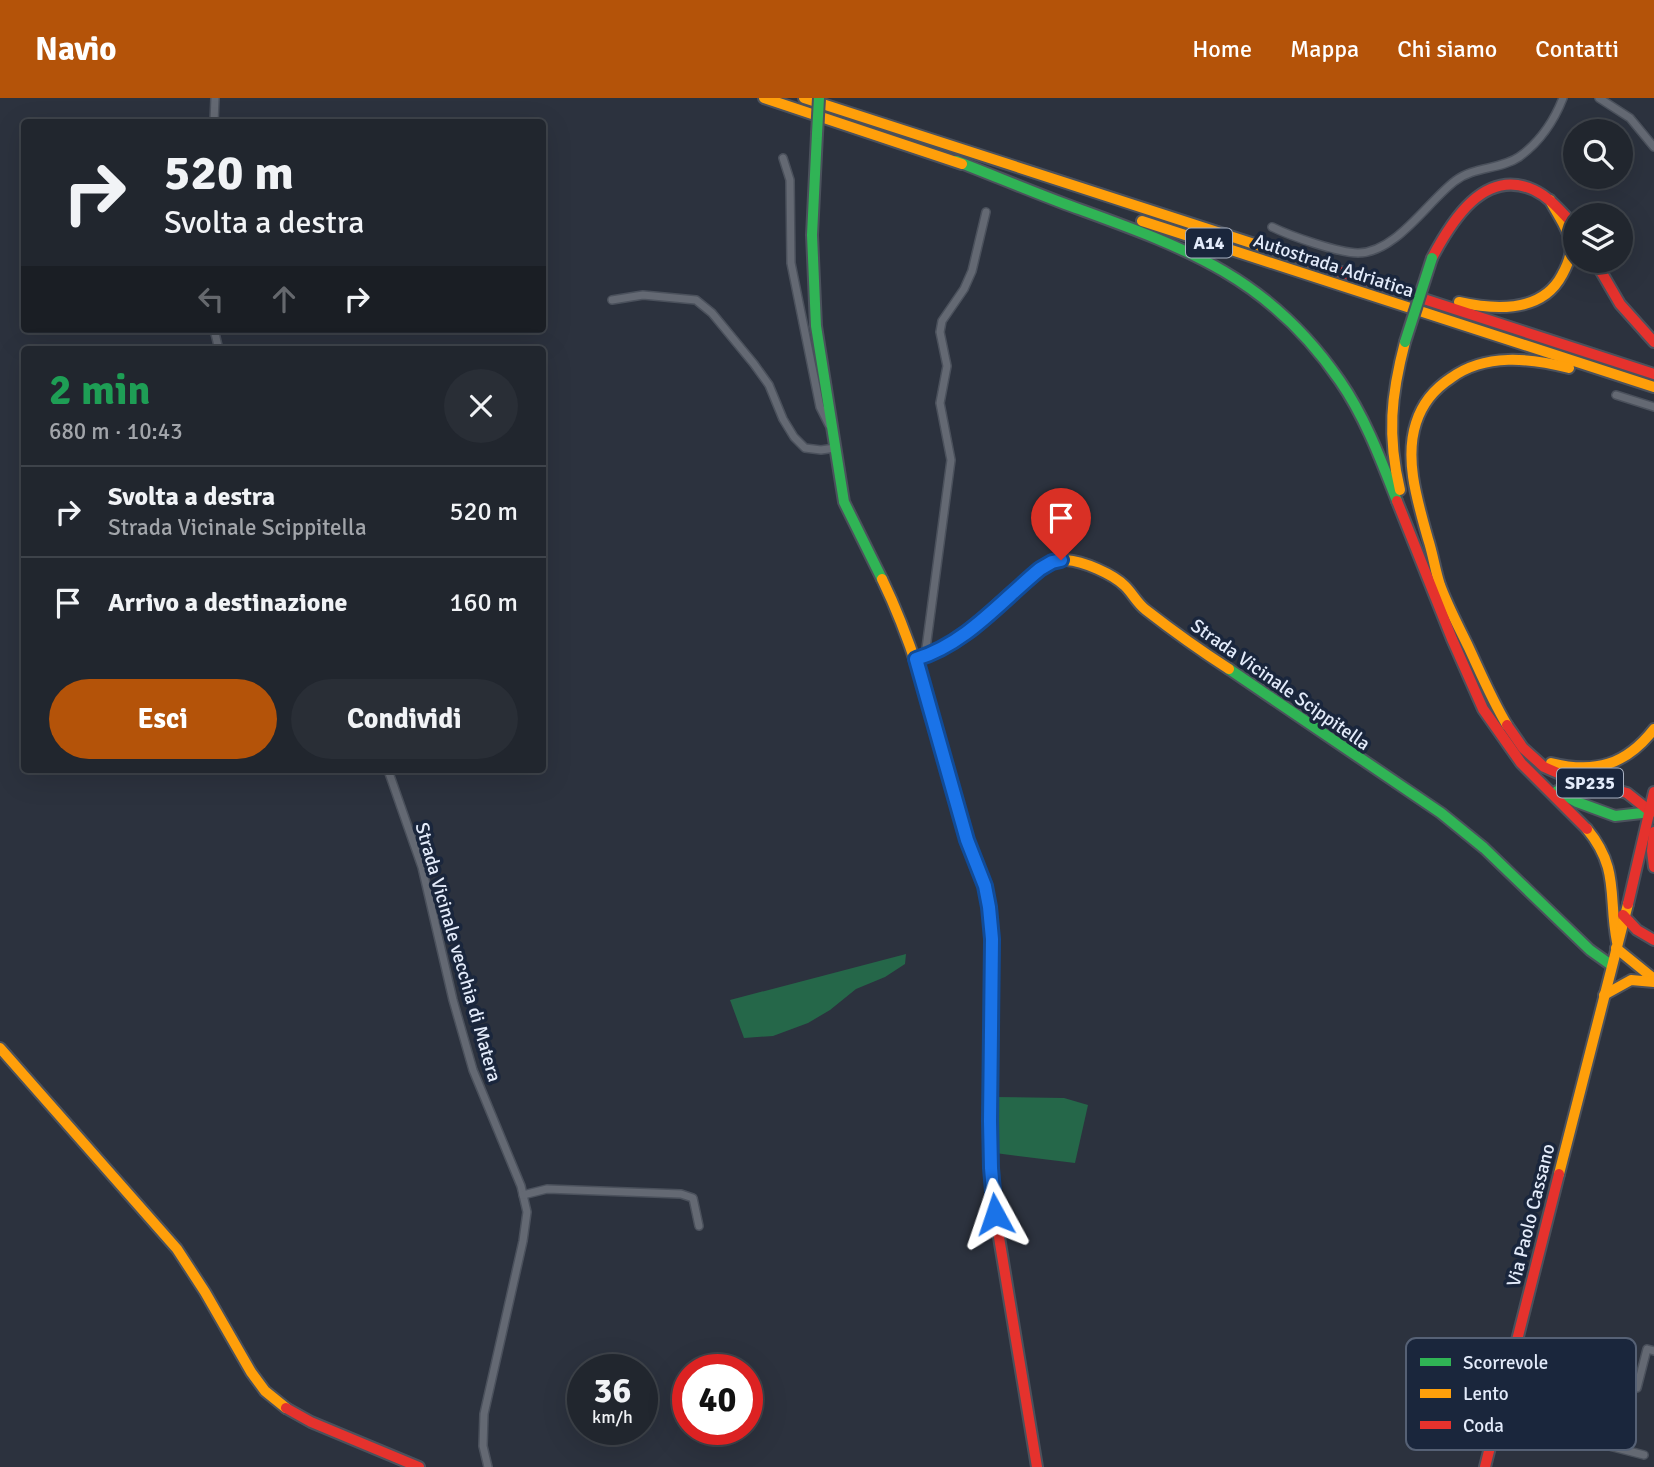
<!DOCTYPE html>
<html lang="it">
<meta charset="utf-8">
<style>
body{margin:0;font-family:Signika,sans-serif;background:#292e36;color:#f1f3f6;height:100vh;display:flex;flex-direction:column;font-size:26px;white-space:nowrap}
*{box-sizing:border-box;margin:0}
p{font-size:23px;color:#a2a5aa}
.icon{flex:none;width:38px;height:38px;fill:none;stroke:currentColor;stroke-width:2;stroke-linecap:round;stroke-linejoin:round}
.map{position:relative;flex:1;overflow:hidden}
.drawer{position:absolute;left:21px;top:248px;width:525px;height:427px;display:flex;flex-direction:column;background:#21262e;border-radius:7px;box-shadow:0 7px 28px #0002,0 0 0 2px #3e434a}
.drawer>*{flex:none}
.guide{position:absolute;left:21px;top:21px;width:525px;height:214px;border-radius:7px;box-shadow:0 7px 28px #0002,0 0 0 2px #3e434a;background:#21262e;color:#f1f3f6;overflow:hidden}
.buttons{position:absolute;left:1563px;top:21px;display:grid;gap:14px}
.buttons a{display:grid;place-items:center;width:70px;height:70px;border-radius:50%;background:#21262e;box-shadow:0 7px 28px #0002,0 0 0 2px #3e434a;font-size:35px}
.speed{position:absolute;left:567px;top:1256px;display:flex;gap:14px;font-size:35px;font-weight:700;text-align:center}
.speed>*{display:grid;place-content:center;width:91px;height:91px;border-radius:50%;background:#21262e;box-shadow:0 7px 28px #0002,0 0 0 2px #3e434a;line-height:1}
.speed small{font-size:18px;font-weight:400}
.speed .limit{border:10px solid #d22;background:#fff;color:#111}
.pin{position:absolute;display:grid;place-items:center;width:60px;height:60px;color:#fff;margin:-72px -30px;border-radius:50% 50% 50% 0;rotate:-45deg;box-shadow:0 0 7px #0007}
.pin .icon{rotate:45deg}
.me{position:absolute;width:77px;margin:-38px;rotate:355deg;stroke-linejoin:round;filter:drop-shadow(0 0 5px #0008)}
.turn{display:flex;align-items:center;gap:24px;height:147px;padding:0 28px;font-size:32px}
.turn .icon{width:91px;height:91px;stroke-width:2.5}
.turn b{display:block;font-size:49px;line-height:60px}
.lanes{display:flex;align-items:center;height:66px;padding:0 28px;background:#0003;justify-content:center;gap:35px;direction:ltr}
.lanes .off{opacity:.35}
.round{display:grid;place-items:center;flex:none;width:74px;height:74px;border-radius:37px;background:#292e36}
.headline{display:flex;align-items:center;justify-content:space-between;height:119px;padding:0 28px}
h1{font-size:42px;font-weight:800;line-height:52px;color:#1e9e55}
.button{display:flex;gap:14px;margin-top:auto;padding:14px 28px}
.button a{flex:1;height:80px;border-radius:42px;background:#b45309;color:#fff;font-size:28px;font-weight:800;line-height:80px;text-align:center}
.button a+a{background:#292e36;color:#f1f3f6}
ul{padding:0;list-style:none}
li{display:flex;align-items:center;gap:21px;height:91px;padding:0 28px;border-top:2px solid #3e434a}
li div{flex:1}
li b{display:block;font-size:26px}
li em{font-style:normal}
header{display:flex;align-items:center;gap:42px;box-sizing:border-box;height:98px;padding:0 35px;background:#b45309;color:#fff}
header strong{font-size:33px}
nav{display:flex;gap:38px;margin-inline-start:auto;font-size:24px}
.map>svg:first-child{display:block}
.forest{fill:#256749}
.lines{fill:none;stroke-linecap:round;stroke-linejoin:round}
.street-casing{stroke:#4b515c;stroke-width:10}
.fast-casing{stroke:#4b515c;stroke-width:14}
.slow-casing{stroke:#4b515c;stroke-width:14}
.jam-casing{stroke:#4b515c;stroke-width:14}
.street{stroke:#646973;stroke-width:7}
.fast{stroke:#30b455;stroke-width:10}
.slow{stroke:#ff9f0a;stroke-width:10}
.jam{stroke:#e5322d;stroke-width:10}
.fast-bridge-casing{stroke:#4b515c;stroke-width:14;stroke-linecap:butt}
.fast-bridge{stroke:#30b455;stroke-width:10}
.route-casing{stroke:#114b97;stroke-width:18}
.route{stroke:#1a73e8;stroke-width:12}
.labels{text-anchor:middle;stroke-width:7;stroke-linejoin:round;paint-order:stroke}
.shield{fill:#1a263c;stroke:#a7b0c1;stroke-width:2}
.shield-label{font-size:18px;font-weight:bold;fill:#e3ebfa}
.street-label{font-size:19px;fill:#e3ebfa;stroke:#1a263c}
.key{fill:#1a263c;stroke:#566175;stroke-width:2}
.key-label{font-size:19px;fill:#e3ebfa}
</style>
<header>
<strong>Navio</strong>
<nav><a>Home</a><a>Mappa</a><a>Chi siamo</a><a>Contatti</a></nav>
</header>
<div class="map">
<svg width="1654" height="1369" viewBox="0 0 1654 1369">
<rect width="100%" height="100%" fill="#2c323e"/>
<!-- forest -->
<g class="forest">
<path d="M906 856 905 866 885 879 856 891 830 912 808 925 773 938 744 940 730 902Z"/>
<path d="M995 999 1064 1000 1088 1007 1075 1065 995 1055Z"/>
</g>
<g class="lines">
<!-- street casing -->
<g class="street-casing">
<g id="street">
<path d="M1599 0 1630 20 1654 49"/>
<path d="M214 24 215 0"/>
<path d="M783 60 790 82 791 165 820 309 829 327"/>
<path d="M1272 129C1290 138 1339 155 1358 155 1396 155 1428 103 1455 83 1474 68 1500 72 1519 59 1540 44 1554 23 1563 0"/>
<path d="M612 202 643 197 696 202 712 215 754 266 769 287 783 321 794 339 805 350 821 352 835 350"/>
<path d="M214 231 219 252"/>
<path d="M1616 297 1654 309"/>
<path d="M925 558 951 362 940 305 947 268 940 234 942 223 964 191 972 173 986 114"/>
<path d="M388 672 422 769 453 902 473 972 521 1088 527 1114 523 1143 484 1316 483 1348 488 1369"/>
<path d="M523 1097 547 1091 681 1096 693 1100 699 1128"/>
<path d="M1514 1254 1562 1248 1565 1272 1571 1278H1586L1637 1290 1647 1251 1654 1253"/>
<path d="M1498 1319 1644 1357"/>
</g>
</g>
<!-- fast casing -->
<g class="fast-casing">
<g id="fast">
<path d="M817 36 812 137 816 228 844 404 882 481"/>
<path d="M956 63C992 77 1028 92 1065 106 1180 148 1267 176 1340 283 1365 319 1381 362 1397 403"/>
<path d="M1229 571 1441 715 1484 750 1590 852 1611 867"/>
<path d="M1557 693 1577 704 1615 718 1651 714"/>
<path d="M991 826V1070L996 1121"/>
</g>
</g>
<!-- slow casing -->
<g class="slow-casing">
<g id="slow">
<path d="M764 0 962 66"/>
<path d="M804 0 1310 164"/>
<path d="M1142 123 1654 289"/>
<path d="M1459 204C1495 212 1542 215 1562 177 1567 168 1572 157 1571 146 1569 131 1557 116 1550 102"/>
<path d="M1400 392C1387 338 1391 297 1405 244"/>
<path d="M882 481C922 563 940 652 966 739 975 769 990 795 991 826"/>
<path d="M916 561C963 544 976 524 1012 494 1027 481 1045 461 1066 462 1083 463 1113 476 1125 488 1133 496 1137 505 1146 512 1173 533 1201 553 1229 571"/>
<path d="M1507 627C1492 602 1481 576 1469 550 1459 529 1448 509 1440 487 1435 472 1433 456 1428 441 1418 405 1404 362 1416 325 1422 306 1434 291 1451 280 1485 255 1530 260 1569 270"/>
<path d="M1551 665C1595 676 1626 667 1654 631"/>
<path d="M1587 731C1620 771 1608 799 1617 844"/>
<path d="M1616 850 1654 881"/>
<path d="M1604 897 1631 882 1654 884"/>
<path d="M0 950 177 1151 205 1194 251 1274 265 1293 286 1310"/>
<path d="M1559 1076 1628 806"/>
</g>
</g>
<!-- jam casing -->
<g class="jam-casing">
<g id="jam">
<path d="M1432 160C1451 124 1484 69 1534 92 1551 100 1562 115 1575 128"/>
<path d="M1595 163 1620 206 1654 244"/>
<path d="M1310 164 1654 276"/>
<path d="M1397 403 1452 541 1483 611 1521 665 1587 731"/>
<path d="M1507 627 1523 650 1544 669 1567 679 1627 695 1651 714"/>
<path d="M1654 734 1652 753 1654 769"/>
<path d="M1628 806 1654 694"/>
<path d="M1623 817 1637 832 1654 842"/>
<path d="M996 1121 1037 1369"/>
<path d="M286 1310 311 1324 419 1369"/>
<path d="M1485 1369 1559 1076"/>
</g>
</g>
<!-- street -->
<use href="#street" class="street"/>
<!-- fast -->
<use href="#fast" class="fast"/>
<!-- slow -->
<use href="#slow" class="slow"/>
<!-- jam -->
<use href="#jam" class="jam"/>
<!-- fast-bridge casing -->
<g class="fast-bridge-casing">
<g id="fast-bridge">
<path d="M817 36 819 0"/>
<path d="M1405 244 1432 160"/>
</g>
</g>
<!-- fast-bridge -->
<use href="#fast-bridge" class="fast-bridge"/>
</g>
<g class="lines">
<!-- route casing -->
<g class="route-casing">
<path id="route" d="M995 1116 991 1070 990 1023 992 841 989 809 985 788 967 742 916 561C966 546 1001 503 1040 471L1052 464 1061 462"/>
</g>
<!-- route -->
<use href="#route" class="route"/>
</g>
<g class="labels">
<!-- shield labels -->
<g class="shield">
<rect x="1186" y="130.5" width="46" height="29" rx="5"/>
<rect x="1557" y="670.5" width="66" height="29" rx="5"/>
</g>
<g class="shield-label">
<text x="1209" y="151">A14</text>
<text x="1590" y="691">SP235</text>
</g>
<!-- street labels -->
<g class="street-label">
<text transform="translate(1334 167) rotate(18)" y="7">Autostrada Adriatica</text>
<text transform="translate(1281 586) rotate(35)" y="7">Strada Vicinale Scippitella</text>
<text transform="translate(459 854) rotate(74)" y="7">Strada Vicinale vecchia di Matera</text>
<text transform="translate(1530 1117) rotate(-76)" y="7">Via Paolo Cassano</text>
</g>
</g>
<!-- legend -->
<rect x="1406" y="1240" width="230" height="112" rx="10" class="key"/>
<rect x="1420" y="1260" width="31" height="8" fill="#30b455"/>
<rect x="1420" y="1291" width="31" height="9" fill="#ff9f0a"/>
<rect x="1420" y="1323" width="31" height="8" fill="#e5322d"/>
<g class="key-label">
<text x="1463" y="1271">Scorrevole</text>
<text x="1463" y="1302">Lento</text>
<text x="1463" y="1334">Coda</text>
</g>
</svg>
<div class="buttons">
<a><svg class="icon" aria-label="search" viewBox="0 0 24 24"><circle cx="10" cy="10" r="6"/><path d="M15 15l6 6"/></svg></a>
<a><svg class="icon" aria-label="layers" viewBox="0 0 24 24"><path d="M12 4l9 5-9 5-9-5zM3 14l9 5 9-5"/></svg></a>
</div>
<div class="speed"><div>36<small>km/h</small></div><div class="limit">40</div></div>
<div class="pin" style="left:1061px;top:462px;background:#d93025"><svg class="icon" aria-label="arrive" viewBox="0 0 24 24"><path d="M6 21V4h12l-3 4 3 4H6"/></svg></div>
<svg class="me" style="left:995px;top:1116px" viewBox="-20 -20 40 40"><path d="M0-17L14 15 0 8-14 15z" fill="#1a73e8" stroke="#fff" stroke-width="4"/></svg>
<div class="guide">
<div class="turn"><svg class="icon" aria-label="right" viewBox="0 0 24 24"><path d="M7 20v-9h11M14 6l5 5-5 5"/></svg><div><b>520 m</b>Svolta a destra</div></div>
<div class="lanes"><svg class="icon off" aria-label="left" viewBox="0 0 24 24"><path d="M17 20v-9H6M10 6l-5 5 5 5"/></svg><svg class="icon off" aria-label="ahead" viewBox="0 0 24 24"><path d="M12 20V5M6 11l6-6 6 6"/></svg><svg class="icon" aria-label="right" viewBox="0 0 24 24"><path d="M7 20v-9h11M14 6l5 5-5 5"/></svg></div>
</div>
<section class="drawer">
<div class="headline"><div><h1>2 min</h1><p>680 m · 10:43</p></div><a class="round"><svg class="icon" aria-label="close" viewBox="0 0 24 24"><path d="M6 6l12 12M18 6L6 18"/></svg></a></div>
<ul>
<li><svg class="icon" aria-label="right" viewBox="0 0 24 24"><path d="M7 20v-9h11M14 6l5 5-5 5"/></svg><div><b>Svolta a destra</b><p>Strada Vicinale Scippitella</p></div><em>520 m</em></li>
<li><svg class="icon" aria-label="arrive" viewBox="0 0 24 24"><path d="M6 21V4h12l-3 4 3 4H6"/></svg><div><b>Arrivo a destinazione</b></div><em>160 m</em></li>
</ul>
<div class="button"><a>Esci</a><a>Condividi</a></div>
</section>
</div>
